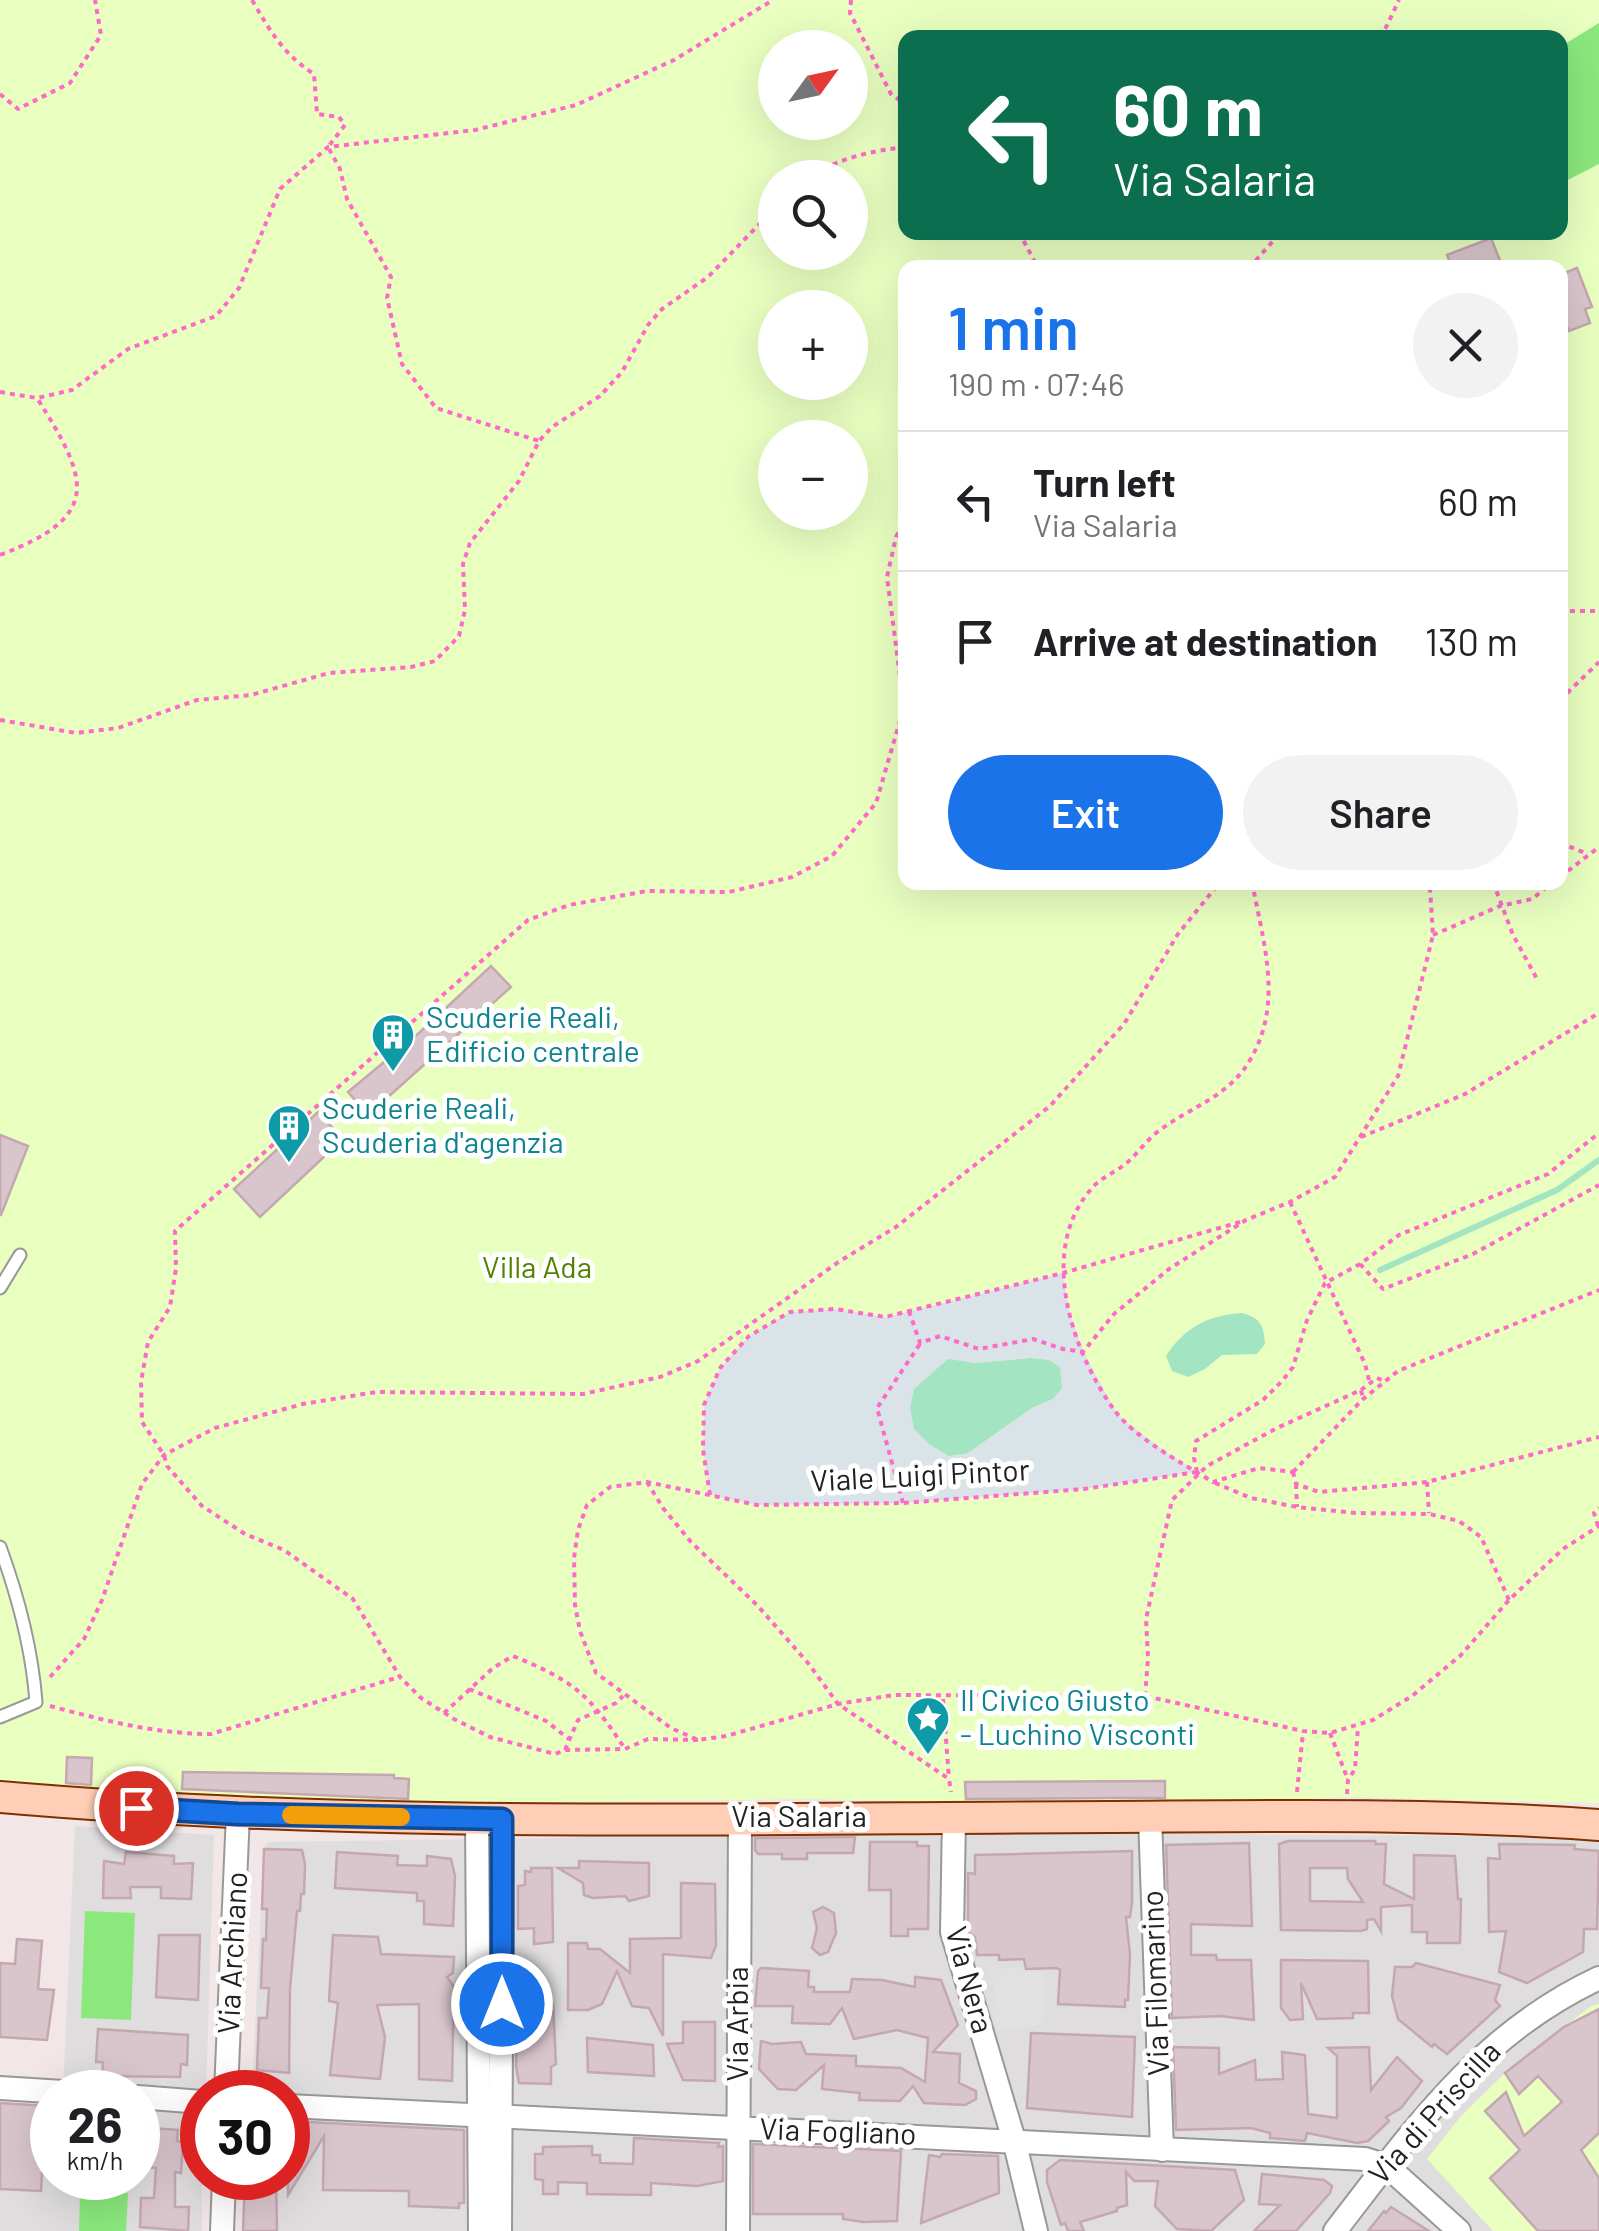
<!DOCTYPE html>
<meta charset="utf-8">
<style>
body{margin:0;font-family:Barlow,sans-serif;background:#f2f2f2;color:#202124;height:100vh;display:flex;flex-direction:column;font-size:38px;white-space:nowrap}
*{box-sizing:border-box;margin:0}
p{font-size:32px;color:#757577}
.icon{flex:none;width:55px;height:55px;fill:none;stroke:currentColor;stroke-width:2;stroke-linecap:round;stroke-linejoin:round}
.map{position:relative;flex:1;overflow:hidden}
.panel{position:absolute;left:898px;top:260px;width:670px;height:630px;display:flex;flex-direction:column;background:#fff;border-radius:20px;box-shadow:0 10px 40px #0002}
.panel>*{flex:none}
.guide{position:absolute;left:898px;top:30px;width:670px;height:210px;border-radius:20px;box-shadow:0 10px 40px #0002;background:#0b6e4f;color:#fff;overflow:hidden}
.needle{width:65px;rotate:57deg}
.tools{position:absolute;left:758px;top:30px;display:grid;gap:20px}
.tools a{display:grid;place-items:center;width:110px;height:110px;border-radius:50%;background:#fff;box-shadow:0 10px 40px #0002;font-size:50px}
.speed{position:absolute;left:30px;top:2070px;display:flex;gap:20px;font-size:50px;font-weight:700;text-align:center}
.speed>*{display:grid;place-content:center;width:130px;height:130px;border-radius:50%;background:#fff;box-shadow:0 10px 40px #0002;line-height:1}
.speed small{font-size:25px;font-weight:400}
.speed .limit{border:15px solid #d22;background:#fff;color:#111}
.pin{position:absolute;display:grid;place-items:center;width:85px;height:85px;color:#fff;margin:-42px;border:5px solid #fff;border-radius:50%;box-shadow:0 2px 10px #0007}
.me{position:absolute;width:110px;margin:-55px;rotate:0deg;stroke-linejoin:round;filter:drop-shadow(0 0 8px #0008)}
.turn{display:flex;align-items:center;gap:35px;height:210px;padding:0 50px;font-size:45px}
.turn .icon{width:130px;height:130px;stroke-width:2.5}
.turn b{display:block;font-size:70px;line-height:85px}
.round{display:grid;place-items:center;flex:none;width:105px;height:105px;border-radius:52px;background:#f2f2f2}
.headline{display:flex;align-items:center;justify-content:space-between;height:170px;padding:0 50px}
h1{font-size:60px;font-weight:600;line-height:75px;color:#1a73e8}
.button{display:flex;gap:20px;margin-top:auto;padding:20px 50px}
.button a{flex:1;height:115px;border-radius:60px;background:#1a73e8;color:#fff;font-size:40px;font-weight:600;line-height:115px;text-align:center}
.button a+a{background:#f2f2f2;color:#202124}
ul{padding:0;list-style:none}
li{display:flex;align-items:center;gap:30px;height:140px;padding:0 50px;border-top:2px solid #e0e0e0}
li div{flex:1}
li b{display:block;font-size:38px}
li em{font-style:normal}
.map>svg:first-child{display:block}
.residential{fill:#dfddde}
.park{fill:#e9ffc0;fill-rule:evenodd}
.pitch{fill:#8ae87d}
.parking{fill:#e1e1e1}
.plaza{fill:#dae4e8;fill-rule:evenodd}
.water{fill:#a3e4c3}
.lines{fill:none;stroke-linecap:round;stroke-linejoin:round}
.stream{stroke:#a3e4c3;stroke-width:6}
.building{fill:#d9c6cc;stroke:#c5a7b0;stroke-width:2.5;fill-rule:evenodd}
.service-casing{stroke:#989898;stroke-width:15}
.minor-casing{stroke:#989898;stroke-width:26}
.secondary-casing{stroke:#7f3000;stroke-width:34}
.path{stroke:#ff6ac8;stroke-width:4;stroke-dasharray:5 5;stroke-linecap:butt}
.service{stroke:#fff;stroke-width:11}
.minor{stroke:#fff;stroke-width:22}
.secondary{stroke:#ffceb7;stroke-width:30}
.route-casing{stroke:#114b97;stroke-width:25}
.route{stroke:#1a73e8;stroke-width:18}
.slow{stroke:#f59e0b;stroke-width:18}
.labels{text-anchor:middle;stroke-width:10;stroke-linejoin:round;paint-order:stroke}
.culture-label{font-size:30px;fill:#0d838f;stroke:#fff;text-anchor:start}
.park-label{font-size:30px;fill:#548102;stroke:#fff}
.street-label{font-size:30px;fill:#212121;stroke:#fff}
</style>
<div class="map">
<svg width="1599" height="2231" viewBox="0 0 1599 2231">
<rect width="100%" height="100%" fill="#f2e6e7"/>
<!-- residential -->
<g class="residential">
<path d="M788 1820 1204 1834 1599 1837V2231H245L248 2178H288V2092H252L264 1849 268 1842 571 1838Z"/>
<path d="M75 1826 214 1835 206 2092H202V2231H0V2103L52 2106V2178H138V2092H63Z"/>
</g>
<!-- park -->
<g class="park">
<path d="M0 0H1599V1803L1347 1797 1201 1806 808 1799 429 1803 0 1785ZM905 38H1560V232H905ZM775 48H850V122H775ZM775 178H850V252H775ZM905 268H1560V882H905ZM775 308H850V382H775ZM775 438H850V512H775Z"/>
<path d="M1599 2004V2231H1493L1427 2159 1461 2116 1505 2073 1591 2006Z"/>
</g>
<!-- pitch -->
<g class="pitch">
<path d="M1599 23V164L1560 184V47Z"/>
<path d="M85 1911 135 1913 131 2020 81 2018Z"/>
<path d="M80 2192 128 2193 126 2231H79Z"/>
</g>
<!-- parking -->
<path class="parking" d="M1023 1967 1024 1970 1045 1973 1043 2025 998 2030 991 2010 998 2004 989 1969Z"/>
<!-- plaza -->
<path class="plaza" d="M1063 1273 1069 1309 1083 1351 1117 1414 1164 1451 1197 1472 1084 1489 903 1503 757 1505 710 1495 703 1450 704 1405 720 1368 749 1336 790 1312 835 1309 886 1317ZM1030 1358 1049 1360 1053 1399 1032 1408 968 1453 947 1360 975 1363Z"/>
<!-- water -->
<g class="water">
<path d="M1242 1313C1261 1318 1264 1326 1265 1344L1257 1354 1222 1355 1205 1369 1188 1377 1172 1371 1166 1356C1184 1328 1208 1315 1242 1313Z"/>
<path d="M1031 1358 1049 1360 1060 1367 1062 1388 1053 1399 1032 1408 968 1453 949 1456 929 1444 914 1429 910 1408 914 1389 948 1359 975 1363Z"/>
</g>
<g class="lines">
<!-- stream -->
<path class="stream" d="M1380 1270 1557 1190 1599 1160"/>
</g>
<!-- building -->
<g class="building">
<path d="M1491 238 1503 268H1452L1447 255Z"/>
<path d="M1577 268 1592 307 1585 309 1590 323 1569 331 1560 308V275Z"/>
<path d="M491 966 511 987 368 1115 348 1092 419 1033Z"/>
<path d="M318 1112 343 1139 260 1217 234 1189Z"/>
<path d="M0 1135 28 1146 1 1215H0Z"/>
<path d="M67 1757 92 1758 91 1785 66 1783Z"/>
<path d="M183 1772 394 1775V1778L409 1779 408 1799 182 1789Z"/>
<path d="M1165 1781V1798H1109L966 1799 965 1782Z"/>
<path d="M855 1837 853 1853H807V1859H782V1854H758L755 1850V1838Z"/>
<path d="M1288 1841H1375L1376 1844H1386L1384 1884 1414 1899V1855L1455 1856 1458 1899H1461L1460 1943H1427V1932H1412V1905L1381 1907V1931L1374 1919 1367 1920V1929L1361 1931 1281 1930 1279 1844ZM1310 1868H1347L1348 1879 1363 1902 1310 1901Z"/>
<path d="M870 1842H917V1846H929L928 1929H908V1936H891V1890H869Z"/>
<path d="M1249 1843 1252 1926 1191 1924V1955H1216L1217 1960H1251L1254 2020 1220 2016 1172 2018 1166 1845Z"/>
<path d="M1499 1844 1575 1845 1574 1849 1599 1851 1597 1929H1584L1583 1952 1527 1983 1499 1972 1506 1931 1489 1932 1488 1858 1500 1859Z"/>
<path d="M264 1849 302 1850 305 1864 304 1894H301L300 1911H297L290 1989 289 2073 257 2070 259 2018H267L269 1988H261L263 1939 266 1940 267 1909H262Z"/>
<path d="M1132 1851V1902L1130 1917H1126L1130 1955 1128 2000H1125V2007L1058 2004 1060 1970 1057 1968 1026 1969 1024 1959 999 1960V1955H977L975 1937 968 1932V1873L975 1874V1855Z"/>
<path d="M126 1852 174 1856V1864L193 1863 191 1899 161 1898V1887H130L131 1898H103L104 1861 124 1864Z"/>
<path d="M337 1852 398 1856 397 1865 427 1866V1856L451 1859 455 1876 453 1926 424 1924V1901H417V1893L335 1888Z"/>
<path d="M579 1861 649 1863V1896L629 1901 625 1896 593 1898 584 1895 583 1883 558 1868H579Z"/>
<path d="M531 1868H552L553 1942 534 1944V1928L518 1929V1886L525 1885V1871L531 1872Z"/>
<path d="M681 1883 715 1884 716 1945 711 1958 663 1954V2036L649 2008 632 2006 617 1971 602 2004 588 2010H568V1943H587L588 1949H600L630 1973V1939L681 1938Z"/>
<path d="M823 1907 834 1913 836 1933 828 1952 820 1955 812 1948 817 1928 813 1912Z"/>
<path d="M159 1935H200L198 2000 156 1997Z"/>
<path d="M333 1935 378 1937 381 1954 454 1957 453 1973 447 1977 454 1987 452 2081 419 2079V2004L377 2005 385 2037 380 2079 330 2075 338 2003 329 2001Z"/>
<path d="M17 1939 42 1941 38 1989 54 1990 47 2040 0 2037V1963L15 1964Z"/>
<path d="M1281 1960 1368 1961 1369 2013H1353V2018L1317 2019 1301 1983 1303 2019 1290 2020 1281 2008Z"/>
<path d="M1416 1963 1500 1985 1495 2000 1500 2006 1447 2054 1434 2044 1432 2047 1398 2019 1392 1996 1395 1967H1412Z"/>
<path d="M761 1968 809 1971 808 1987H814V1992H850L852 1979 882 1980 915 1987V1977L941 1980 958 2025 933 2052 960 2054 959 2083 976 2091V2099L965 2105 924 2103 913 2086 900 2101 859 2100 860 2093 822 2089 824 2065 796 2090 778 2089 759 2069 761 2041 772 2044 801 2042 806 2054 856 2056V2066L901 2068 925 2082 928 2038 897 2030 854 2039 842 2008 830 2024 792 2023 793 2006H755L758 1971Z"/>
<path d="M518 2003 553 2004 556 2064 551 2067V2084L519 2083 516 2066Z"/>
<path d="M1599 2009V2133L1581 2150 1599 2178V2231H1538L1490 2178 1520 2150 1485 2111 1506 2092 1524 2136 1562 2102 1538 2076 1519 2094 1505 2073 1564 2027Z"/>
<path d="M683 2022H715V2081L683 2080 667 2044 683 2043Z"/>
<path d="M98 2029 188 2035 187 2065 181 2064 180 2077 102 2076 103 2062H96Z"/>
<path d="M1031 2033 1135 2037 1132 2117 1027 2108Z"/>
<path d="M587 2038 653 2045 654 2076 588 2072Z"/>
<path d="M1173 2047 1219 2048V2074L1255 2060 1256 2080 1283 2079 1282 2052 1305 2055 1308 2114 1337 2118V2056L1328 2048 1369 2047 1371 2090 1397 2057 1422 2081 1401 2108 1386 2117 1389 2121 1368 2141 1357 2143 1307 2133 1305 2141 1270 2138V2133L1251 2128 1176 2130Z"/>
<path d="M0 2103 46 2106 41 2191 0 2189Z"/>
<path d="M288 2121 464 2130V2203H459V2208L409 2206V2191L323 2190 324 2136 288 2195Z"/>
<path d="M150 2128 178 2130 177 2141 183 2142 181 2173 175 2172V2207H189L188 2231 140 2227 141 2198H154L156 2168 138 2166V2132L150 2133Z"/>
<path d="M634 2138 719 2143 718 2147 723 2146V2181L697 2186 651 2183V2195L587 2194V2183L558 2182V2194H543V2180L535 2179V2154H543V2147L592 2146V2155H600V2163L633 2164Z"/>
<path d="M753 2144 901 2151 897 2221 863 2222 843 2219V2214H753Z"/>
<path d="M942 2154 998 2156 999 2193 921 2223 929 2155 940 2157Z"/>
<path d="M1060 2160 1235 2170 1244 2200 1211 2231 1177 2229 1155 2206 1158 2181H1134L1126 2172 1127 2205 1117 2208V2211L1080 2222 1084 2231H1068L1065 2223 1061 2225 1047 2182V2170Z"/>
<path d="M1262 2174 1324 2180 1332 2186 1330 2193 1296 2231H1254L1280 2205 1259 2204Z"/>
<path d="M245 2178H276L277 2231H243Z"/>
<path d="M1391 2207 1429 2231H1368L1384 2211 1386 2213Z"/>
</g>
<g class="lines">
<!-- service casing -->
<g class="service-casing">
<g id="service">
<path d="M0 1288 20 1255"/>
<path d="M0 1547C18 1596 32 1650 36 1702L0 1717"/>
</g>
</g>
<!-- minor casing -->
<g class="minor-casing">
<g id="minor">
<path d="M954 1817 952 1932 1014 2140 1036 2231"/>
<path d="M1150 1817 1162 2150"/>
<path d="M477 1819 480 2231"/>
<path d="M0 2088 63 2092"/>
<path d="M226 2092 238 1813"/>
<path d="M138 2097 202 2102"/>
<path d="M288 2106 1365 2159 1387 2166 1459 2231"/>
<path d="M222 2231 224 2178"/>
<path d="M500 2231 502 1819"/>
<path d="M738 2231 740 1817"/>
<path d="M1335 2231C1414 2129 1479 2034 1599 1978"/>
</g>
</g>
<!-- secondary casing -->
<g class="secondary-casing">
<path id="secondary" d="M0 1797C369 1829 739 1818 1109 1817 1272 1816 1436 1813 1599 1825"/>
</g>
<!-- path -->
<g class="path">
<path d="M252 0C270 31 284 55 314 74L317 114 339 117 345 125 328 147 340 169 347 199 391 277 387 298 402 364 436 408 539 441"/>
<path d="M851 0 850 13 891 94 905 104"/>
<path d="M1381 38 1399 0"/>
<path d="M0 94 18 109 70 83 101 35 95 0"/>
<path d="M806 178C838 159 869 151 905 147"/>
<path d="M1019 232 1038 268"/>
<path d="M1249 268 1281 232"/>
<path d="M0 392 37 398 72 390 128 349 216 316 239 288 280 189 328 147 475 130 576 105 674 60 773 0"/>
<path d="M0 555C103 516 89 480 37 398"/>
<path d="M1560 611H1599"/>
<path d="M1560 700 1599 662"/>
<path d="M0 720 76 733 118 728 197 700 251 695 329 673 411 667 435 661 459 636 465 610 463 564 470 543 519 481 539 441 552 427 600 396 622 372 648 325 662 309 708 277 775 208"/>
<path d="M1560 843 1588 854"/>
<path d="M1560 877 1599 847"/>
<path d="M1252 882C1263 942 1284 1003 1250 1060 1228 1098 1189 1107 1156 1133 1144 1143 1136 1156 1124 1165 1114 1173 1102 1177 1093 1187 1036 1249 1072 1352 1115 1411 1136 1439 1184 1464 1213 1482L1259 1468 1293 1472"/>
<path d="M1493 882 1513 935 1537 979"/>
<path d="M1433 935 1500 906 1532 899 1553 882"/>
<path d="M1361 1137 1465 1094 1599 1013"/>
<path d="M1290 1202 1365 1364 1370 1384"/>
<path d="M1360 1264 1383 1289 1473 1254 1599 1185"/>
<path d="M909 1311 920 1343 940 1336 979 1349 1033 1339 1063 1349 1083 1352 1114 1314 1169 1269 1246 1220 1290 1202 1335 1177 1398 1076 1433 935 1430 889 1427 882"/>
<path d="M1361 1390 1377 1378 1386 1382"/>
<path d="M1197 1472 1084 1489 903 1503 757 1505 647 1482 610 1487 587 1505 578 1530 574 1558 575 1605 580 1631 596 1673 671 1728 698 1740 726 1736 838 1704 894 1695 1145 1696 1303 1731 1330 1733 1373 1720 1412 1696 1461 1655 1509 1600 1563 1549 1599 1526"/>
<path d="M1197 1472 1194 1458 1196 1441 1263 1400 1283 1380 1293 1367 1307 1320 1325 1283 1360 1264 1399 1235 1548 1174 1599 1133"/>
<path d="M1293 1472 1363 1399 1398 1371 1599 1290"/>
<path d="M1293 1472 1296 1484 1319 1492 1427 1482 1599 1437"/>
<path d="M647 1482 663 1508 691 1542 758 1606 808 1663 838 1704 949 1779 951 1792"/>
<path d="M1427 1482 1429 1513"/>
<path d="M1215 1483 1251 1498 1297 1507 1355 1513 1429 1514 1459 1521 1481 1537 1509 1600"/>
<path d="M1296 1484 1297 1507"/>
<path d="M710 1495 703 1450 704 1405 720 1368 749 1336 790 1312 835 1309 885 1317 1063 1273 1240 1222"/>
<path d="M903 1503 877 1408 920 1344"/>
<path d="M1598 1526 1594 1513 1599 1508"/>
<path d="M50 1677 84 1639 102 1600 142 1484 164 1455 215 1428 303 1404 376 1392 583 1394 660 1377 698 1361 840 1261 896 1227 1050 1106 1124 1024 1178 934 1220 882"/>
<path d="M469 1689 546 1721 569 1739"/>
<path d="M1145 1696 1148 1658 1146 1619 1172 1500 1207 1466 1277 1428 1361 1390 1363 1399"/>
<path d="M943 1699 949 1779"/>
<path d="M50 1706C103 1720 155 1734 211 1734L399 1677"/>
<path d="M444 1713 493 1668 513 1656C574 1681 589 1694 625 1749"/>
<path d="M1330 1733 1348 1780"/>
<path d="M698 1740 648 1739 625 1749 565 1750 555 1754 490 1737 454 1719 421 1698 400 1677 353 1599 284 1550 245 1534 202 1506 167 1466 164 1455 142 1422 141 1382 148 1342 170 1307 176 1268 175 1231 528 920 569 905 647 891 729 892 792 877 832 856 876 803 904 707 887 577 896 537 905 520"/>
<path d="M565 1750 578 1720 616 1703 623 1696"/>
<path d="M1297 1792 1303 1732"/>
<path d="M1347 1794 1348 1780 1355 1769 1358 1727"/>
</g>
<!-- service -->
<use href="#service" class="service"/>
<!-- minor -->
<use href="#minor" class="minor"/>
<!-- secondary -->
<use href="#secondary" class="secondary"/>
</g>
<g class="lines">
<!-- route casing -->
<g class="route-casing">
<path id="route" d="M136 1808 238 1814 502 1819V2004"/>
</g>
<!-- route -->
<use href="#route" class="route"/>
<!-- slow -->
<path class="slow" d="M291 1815 401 1817"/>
</g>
<!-- icons -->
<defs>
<g id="building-pin" transform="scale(2.25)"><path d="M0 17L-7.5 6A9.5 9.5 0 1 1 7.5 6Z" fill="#0f9aa8" stroke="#fff"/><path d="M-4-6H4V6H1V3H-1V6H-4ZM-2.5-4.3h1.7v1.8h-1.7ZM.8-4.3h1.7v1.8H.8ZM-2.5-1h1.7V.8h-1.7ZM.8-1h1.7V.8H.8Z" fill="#fff"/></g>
<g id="sight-pin" transform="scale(2.25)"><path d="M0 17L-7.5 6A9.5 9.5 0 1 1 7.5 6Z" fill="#0f9aa8" stroke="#fff"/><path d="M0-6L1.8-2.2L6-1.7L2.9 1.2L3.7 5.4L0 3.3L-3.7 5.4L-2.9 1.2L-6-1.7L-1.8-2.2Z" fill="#fff"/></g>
</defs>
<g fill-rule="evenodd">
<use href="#building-pin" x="393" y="1035"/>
<use href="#building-pin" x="289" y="1126"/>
<use href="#sight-pin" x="928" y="1718"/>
</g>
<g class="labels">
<!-- culture labels -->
<g class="culture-label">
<text x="426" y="1028">Scuderie Reali,<tspan x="426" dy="34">Edificio centrale</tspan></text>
<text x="322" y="1119">Scuderie Reali,<tspan x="322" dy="34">Scuderia d'agenzia</tspan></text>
<text x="960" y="1711">Il Civico Giusto<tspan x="960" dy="34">- Luchino Visconti</tspan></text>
</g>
<!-- park labels -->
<g class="park-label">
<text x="537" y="1278">Villa Ada</text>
</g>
<!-- street labels -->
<g class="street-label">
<text transform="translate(920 1476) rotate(-3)" y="10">Viale Luigi Pintor</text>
<text x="799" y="1827">Via Salaria</text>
<text transform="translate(233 1953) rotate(-87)" y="10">Via Archiano</text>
<text transform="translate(969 1980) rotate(75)" y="10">Via Nera</text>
<text transform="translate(1156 1983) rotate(-92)" y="10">Via Filomarino</text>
<text transform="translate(738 2024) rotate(-90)" y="10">Via Arbia</text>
<text transform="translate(1435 2113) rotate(-48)" y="10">Via di Priscilla</text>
<text transform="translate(838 2132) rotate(2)" y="10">Via Fogliano</text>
</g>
</g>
</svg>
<div class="tools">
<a><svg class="needle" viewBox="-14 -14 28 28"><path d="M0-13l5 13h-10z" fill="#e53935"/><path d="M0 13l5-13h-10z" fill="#757577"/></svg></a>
<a><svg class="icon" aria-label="search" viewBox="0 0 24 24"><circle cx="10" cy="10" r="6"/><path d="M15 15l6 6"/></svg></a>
<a>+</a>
<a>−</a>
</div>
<div class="speed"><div>26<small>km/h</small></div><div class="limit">30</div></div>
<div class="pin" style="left:136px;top:1808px;background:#d93025"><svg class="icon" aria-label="arrive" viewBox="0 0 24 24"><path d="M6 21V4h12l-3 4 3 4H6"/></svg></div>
<svg class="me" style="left:502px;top:2004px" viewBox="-20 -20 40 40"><circle r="17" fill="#1a73e8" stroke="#fff" stroke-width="3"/><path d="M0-11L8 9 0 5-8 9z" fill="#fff"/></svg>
<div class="guide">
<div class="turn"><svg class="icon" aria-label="left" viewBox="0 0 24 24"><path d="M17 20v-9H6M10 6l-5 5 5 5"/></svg><div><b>60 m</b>Via Salaria</div></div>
</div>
<section class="panel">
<div class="headline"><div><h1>1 min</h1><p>190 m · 07:46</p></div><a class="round"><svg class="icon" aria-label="close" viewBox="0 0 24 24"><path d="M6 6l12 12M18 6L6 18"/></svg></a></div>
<ul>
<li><svg class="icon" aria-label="left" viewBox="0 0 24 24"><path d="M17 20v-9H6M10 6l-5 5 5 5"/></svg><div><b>Turn left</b><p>Via Salaria</p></div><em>60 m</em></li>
<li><svg class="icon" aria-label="arrive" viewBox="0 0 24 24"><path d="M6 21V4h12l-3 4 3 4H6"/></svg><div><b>Arrive at destination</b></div><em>130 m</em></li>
</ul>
<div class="button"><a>Exit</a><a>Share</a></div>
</section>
</div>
